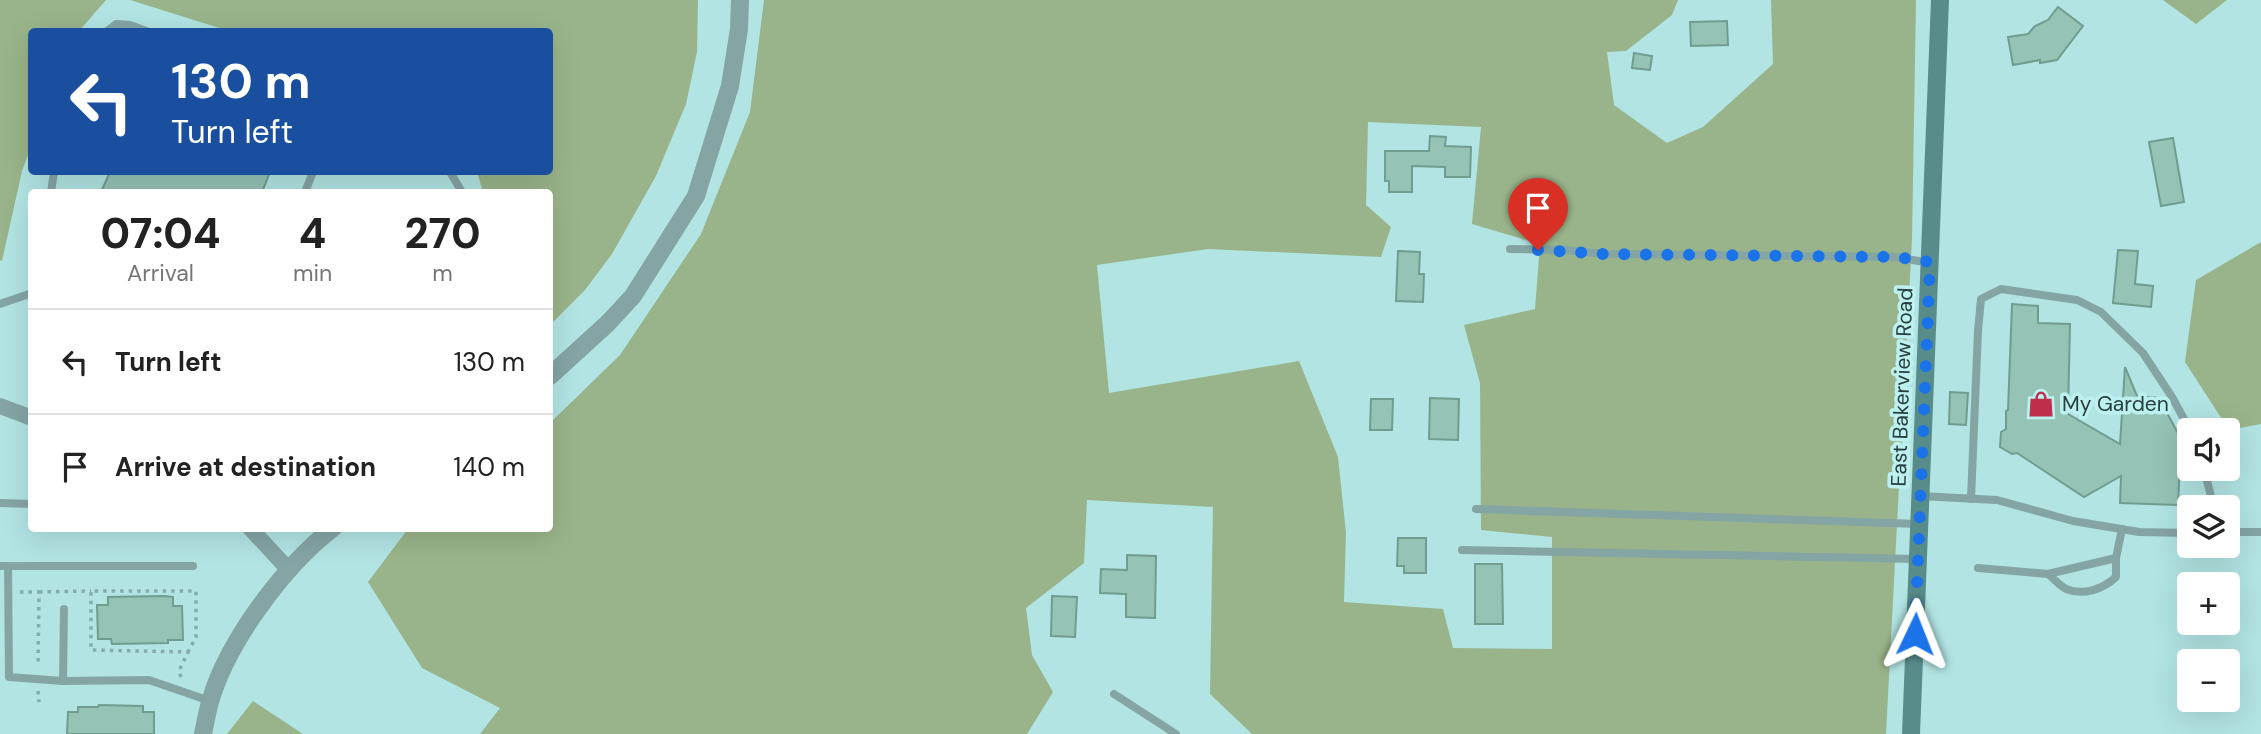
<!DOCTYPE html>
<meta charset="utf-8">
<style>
body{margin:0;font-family:"DM Sans",sans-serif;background:#f2f2f2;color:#222;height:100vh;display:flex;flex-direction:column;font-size:26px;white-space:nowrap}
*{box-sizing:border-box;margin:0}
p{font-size:23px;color:#767676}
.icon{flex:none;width:38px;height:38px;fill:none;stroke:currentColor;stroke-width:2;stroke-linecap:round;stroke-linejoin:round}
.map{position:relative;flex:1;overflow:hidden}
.details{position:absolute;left:28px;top:189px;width:525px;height:343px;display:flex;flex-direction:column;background:#fff;border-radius:7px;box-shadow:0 7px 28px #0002}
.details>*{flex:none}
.banner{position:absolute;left:28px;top:28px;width:525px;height:147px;border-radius:7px;box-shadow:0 7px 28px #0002;background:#1a4fa0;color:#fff;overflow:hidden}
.controls{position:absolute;left:2177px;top:418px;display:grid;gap:14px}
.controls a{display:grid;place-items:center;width:63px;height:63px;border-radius:7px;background:#fff;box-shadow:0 7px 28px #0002;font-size:35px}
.pin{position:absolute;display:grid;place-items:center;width:60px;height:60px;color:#fff;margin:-72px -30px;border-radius:50% 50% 50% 0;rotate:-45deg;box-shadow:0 0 7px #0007}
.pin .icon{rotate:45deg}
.me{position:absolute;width:77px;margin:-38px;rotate:2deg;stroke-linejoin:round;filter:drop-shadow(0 0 5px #0008)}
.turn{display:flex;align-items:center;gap:24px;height:147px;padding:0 28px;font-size:32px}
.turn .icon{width:91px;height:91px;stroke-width:2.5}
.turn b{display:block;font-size:49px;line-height:60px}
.eta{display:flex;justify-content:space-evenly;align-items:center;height:119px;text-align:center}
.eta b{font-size:42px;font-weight:800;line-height:49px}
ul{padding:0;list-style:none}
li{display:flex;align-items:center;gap:21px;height:105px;padding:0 28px;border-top:2px solid #e0e0e0}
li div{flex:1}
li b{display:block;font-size:26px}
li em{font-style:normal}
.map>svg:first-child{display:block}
.green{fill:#99b48a;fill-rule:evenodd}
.building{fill:#95c3b5;stroke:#709d90;stroke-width:2}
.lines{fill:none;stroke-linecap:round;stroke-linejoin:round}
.path{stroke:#83acab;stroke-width:3.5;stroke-dasharray:3.5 5;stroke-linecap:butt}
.service{stroke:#84a5a4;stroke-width:8}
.minor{stroke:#84a5a4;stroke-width:16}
.tertiary{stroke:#84a5a4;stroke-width:18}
.secondary{stroke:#588c8b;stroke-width:18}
.route{stroke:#1a73e8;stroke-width:12;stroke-dasharray:0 21.6}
.labels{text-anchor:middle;stroke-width:7;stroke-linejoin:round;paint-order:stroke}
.street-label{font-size:21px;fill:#293e3e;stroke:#bdf1f0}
.poi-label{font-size:21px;fill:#293e3e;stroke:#bdf1f0;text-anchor:start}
</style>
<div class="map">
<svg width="2261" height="734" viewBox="0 0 2261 734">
<rect width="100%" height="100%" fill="#b1e4e3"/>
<!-- green -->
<g class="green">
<path d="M0 0H106L79 31 32 32 31 147 22 171 2 261 0 260Z"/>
<path d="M130 0H698L697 52 686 104 656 176 612 254 585 290 550 325V192H483L477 172H550V32L229 31Z"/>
<path d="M764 0H1678L1672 15 1626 51 1607 52 1614 105 1667 143 1703 127 1773 64 1771 0H1916L1912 239 1886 734H1252L1210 694 1213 507 1087 500 1084 563 1026 608 1032 655 1053 692 1027 734H480L500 708 422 668 368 582 408 529 550 528V423L620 355 701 234 750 112ZM1368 122 1481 127 1472 224 1540 244 1535 309 1464 325 1480 383 1481 530 1552 537V649L1453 648 1443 609 1344 602 1346 533 1338 457 1299 361 1109 393 1097 265 1208 249 1381 257 1391 227 1366 205Z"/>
<path d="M2163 0H2227L2196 24Z"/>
<path d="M2261 242V424L2229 430 2185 362 2196 280Z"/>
<path d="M253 701 303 734H227Z"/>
</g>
<!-- building -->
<g class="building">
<path d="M2058 7 2083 26 2057 60 2040 63V60L2013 65 2008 37 2028 34 2035 26 2048 20Z"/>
<path d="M1727 21 1728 45 1691 46 1690 22Z"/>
<path d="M1634 53 1652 56 1650 70 1632 68Z"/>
<path d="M1430 136 1446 137 1445 146 1471 147 1470 177H1445V167L1412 166V192H1389V181H1385V151H1429Z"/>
<path d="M2173 138 2184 202 2161 206 2149 142Z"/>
<path d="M110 172H270L262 192H101Z"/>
<path d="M2118 250 2138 251 2135 284 2153 286 2151 307 2113 303Z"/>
<path d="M1398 251 1420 252 1419 274H1424L1423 302 1396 301Z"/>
<path d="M2012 304 2038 306V323L2070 324 2068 414 2120 444 2125 367 2137 396 2159 398 2181 439 2178 505 2120 503 2121 476 2084 497 2017 453 2012 454 2000 447 2001 432 2006 429V411L2008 410Z"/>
<path d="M1950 392 1968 393 1966 425 1949 424Z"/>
<path d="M1430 398 1459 399 1458 440 1429 439Z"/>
<path d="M1371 399H1393L1392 430H1370Z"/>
<path d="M1398 538H1426V573H1404V566H1397Z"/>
<path d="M1127 555 1156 556 1155 618 1126 617V594L1100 593 1101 569 1127 570Z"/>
<path d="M1475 564H1502L1503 624H1475Z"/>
<path d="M164 596 173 597V606H182L183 640H168V643L112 644 111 639H98L97 605H108V597Z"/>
<path d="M1052 596 1077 597 1075 637 1051 636Z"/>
<path d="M99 705 143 706V712H154V734H67L68 712H78V707H98Z"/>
</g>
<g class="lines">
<!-- path -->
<g class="path">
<path d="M20 592H39L38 666"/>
<path d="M39 592 91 591"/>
<path d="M181 677 179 671 188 652 91 650V591H196V637L188 652"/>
<path d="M38 691 39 702"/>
</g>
<!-- service -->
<g class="service">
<path d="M106 32 116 24 130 25 149 32"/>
<path d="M450 172 462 192"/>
<path d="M51 192 54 172"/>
<path d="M305 192 313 172"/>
<path d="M1510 249 1565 250 1604 254 1896 257 1930 263"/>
<path d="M0 304 32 293"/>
<path d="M2204 469 2214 508"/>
<path d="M1920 496 1997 500 2073 521 2139 532 2189 533"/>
<path d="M1971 499 1978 331 1981 299 2001 289 2077 300 2101 312 2143 353 2172 397 2190 430"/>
<path d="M0 503 32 504"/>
<path d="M1476 509 1919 524"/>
<path d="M2228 532H2261"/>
<path d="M1462 550 1917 559"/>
<path d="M0 566H8L9 677 63 681 149 680 210 701"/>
<path d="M8 566H193"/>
<path d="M1978 568 2048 574 2116 558 2122 529"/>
<path d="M2048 574C2053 578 2060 586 2066 589 2084 596 2103 589 2116 577V558"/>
<path d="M63 681 64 609"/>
<path d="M1114 694 1176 734"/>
</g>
<!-- minor -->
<g class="minor">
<path d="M0 406 32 418"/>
<path d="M250 528 288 569"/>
</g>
<!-- tertiary -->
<g class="tertiary">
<path d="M550 376 608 323 633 296 696 196 730 86 739 29 740 0"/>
<path d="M203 734C205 724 207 713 210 702 227 642 284 566 333 528"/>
</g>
<!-- secondary -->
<path class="secondary" d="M1911 734 1940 0"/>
</g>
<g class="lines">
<!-- route -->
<path class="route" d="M1538 250 1604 254 1896 257 1930 262 1915 634"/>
</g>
<!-- icons -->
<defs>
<g id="shop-bare" transform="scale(2.1)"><path d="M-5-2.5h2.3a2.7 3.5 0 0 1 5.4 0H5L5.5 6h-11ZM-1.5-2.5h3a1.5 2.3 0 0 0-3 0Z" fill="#bf2e4c" stroke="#bdf1f0" stroke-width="2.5" paint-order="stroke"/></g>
</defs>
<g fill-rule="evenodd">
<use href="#shop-bare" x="2041" y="404"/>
</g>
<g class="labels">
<!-- street labels -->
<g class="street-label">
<text transform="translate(1902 387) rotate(-88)" y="7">East Bakerview Road</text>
</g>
<!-- poi labels -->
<g class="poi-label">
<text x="2062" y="411">My Garden</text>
</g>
</g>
</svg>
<div class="controls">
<a><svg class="icon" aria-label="sound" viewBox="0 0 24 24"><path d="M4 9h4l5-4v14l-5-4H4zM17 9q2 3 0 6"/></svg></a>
<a><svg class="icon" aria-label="layers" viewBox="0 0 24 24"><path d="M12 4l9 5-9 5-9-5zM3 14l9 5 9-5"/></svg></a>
<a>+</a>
<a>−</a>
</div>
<div class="pin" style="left:1538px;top:250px;background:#d93025"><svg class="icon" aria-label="arrive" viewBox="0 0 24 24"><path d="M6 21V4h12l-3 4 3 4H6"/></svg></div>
<svg class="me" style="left:1915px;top:634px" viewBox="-20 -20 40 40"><path d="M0-17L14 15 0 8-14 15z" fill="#1a73e8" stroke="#fff" stroke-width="4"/></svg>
<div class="banner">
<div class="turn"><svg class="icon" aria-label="left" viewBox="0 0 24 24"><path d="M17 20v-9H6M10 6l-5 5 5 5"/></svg><div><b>130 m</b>Turn left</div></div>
</div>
<section class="details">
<div class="eta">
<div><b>07:04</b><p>Arrival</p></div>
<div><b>4</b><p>min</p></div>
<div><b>270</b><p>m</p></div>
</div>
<ul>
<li><svg class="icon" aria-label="left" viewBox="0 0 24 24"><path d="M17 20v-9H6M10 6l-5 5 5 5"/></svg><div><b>Turn left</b></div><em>130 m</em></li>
<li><svg class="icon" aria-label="arrive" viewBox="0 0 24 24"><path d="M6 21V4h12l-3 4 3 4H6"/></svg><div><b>Arrive at destination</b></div><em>140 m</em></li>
</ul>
</section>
</div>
